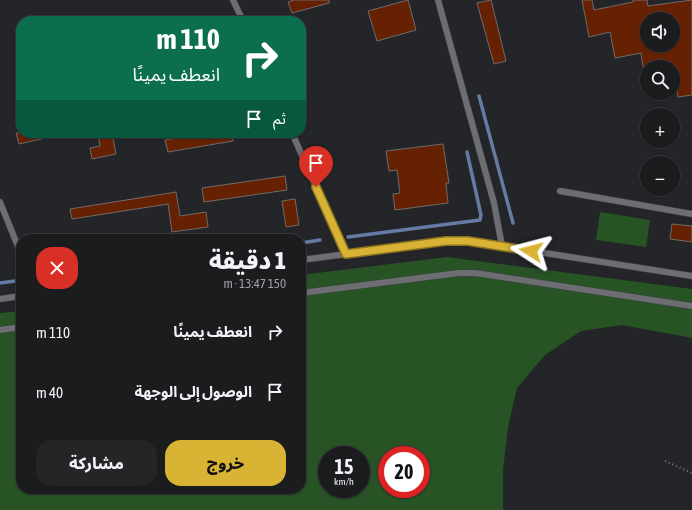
<!DOCTYPE html>
<html lang="ar">
<meta charset="utf-8">
<style>
body{margin:0;font-family:"Asap Condensed","Noto Sans Arabic",sans-serif;background:#232527;color:#f1f3f6;direction:rtl;height:100vh;display:flex;flex-direction:column;font-size:15px;white-space:nowrap}
*{box-sizing:border-box;margin:0}
p{font-size:13px;color:#9fa1a4}
.icon{flex:none;width:22px;height:22px;fill:none;stroke:currentColor;stroke-width:2;stroke-linecap:round;stroke-linejoin:round}
.map{position:relative;flex:1;overflow:hidden;direction:ltr}
.drawer{position:absolute;left:16px;top:234px;width:290px;height:260px;display:flex;flex-direction:column;background:#1a1c1e;border-radius:16px;box-shadow:0 1px 3px #0004,0 0 0 1px #383a3c;direction:rtl}
.drawer>*{flex:none}
.guide{position:absolute;left:16px;top:16px;width:290px;height:122px;border-radius:16px;box-shadow:0 1px 3px #0004,0 0 0 1px #383a3c;direction:rtl;background:#0b6e4f;color:#fff;overflow:hidden}
.buttons{position:absolute;left:640px;top:12px;display:grid;gap:8px}
.buttons a{display:grid;place-items:center;width:40px;height:40px;border-radius:50%;background:#1a1c1e;box-shadow:0 1px 3px #0004,0 0 0 1px #383a3c;font-size:20px}
.speed{position:absolute;left:318px;top:446px;display:flex;gap:8px;font-size:20px;font-weight:700;text-align:center}
.speed>*{display:grid;place-content:center;width:52px;height:52px;border-radius:50%;background:#1a1c1e;box-shadow:0 1px 3px #0004,0 0 0 1px #383a3c;line-height:1}
.speed small{font-size:10px;font-weight:400}
.speed .limit{border:6px solid #d22;background:#fff;color:#111}
.pin{position:absolute;display:grid;place-items:center;width:34px;height:34px;color:#fff;margin:-41px -17px;border-radius:50% 50% 50% 0;rotate:-45deg;box-shadow:0 0 4px #0007}
.pin .icon{rotate:45deg}
.me{position:absolute;width:44px;margin:-22px;rotate:279deg;stroke-linejoin:round;filter:drop-shadow(0 0 3px #0008)}
.turn{display:flex;align-items:center;gap:14px;height:84px;padding:0 20px;font-size:18px}
.turn .icon{width:52px;height:52px;stroke-width:2.5}
.turn b{display:block;font-size:28px;line-height:34px}
.then{display:flex;align-items:center;height:38px;padding:0 20px;background:#0003;gap:8px;font-size:15px}
.round{display:grid;place-items:center;flex:none;width:42px;height:42px;border-radius:16px;background:#232527}
.summary{display:flex;align-items:center;justify-content:space-between;height:68px;padding:0 20px}
h1{font-size:24px;font-weight:800;line-height:30px}
.cta{display:flex;gap:8px;margin-top:auto;padding:8px 20px}
.cta a{flex:1;height:46px;border-radius:16px;background:#d9b334;color:#111;font-size:16px;font-weight:800;line-height:46px;text-align:center}
.cta a+a{background:#232527;color:#f1f3f6}
ul{padding:0;list-style:none}
li{display:flex;align-items:center;gap:12px;height:60px;padding:0 20px}
li div{flex:1}
li b{display:block;font-size:15px}
li em{font-style:normal}
.map>svg:first-child{display:block}
.green{fill:#275325;fill-rule:evenodd}
.lines{fill:none;stroke-linecap:round;stroke-linejoin:round}
.stream{stroke:#657aa4;stroke-width:3.5}
.building{fill:#652102;stroke:#706b69;fill-rule:evenodd}
.service-casing{stroke:#3f4144;stroke-width:7}
.path{stroke:#7e8082;stroke-width:2;stroke-dasharray:1 3;stroke-linecap:butt}
.service{stroke:#6c6e72;stroke-width:6}
.route-casing{stroke:#8d7422;stroke-width:10}
.route{stroke:#d9b334;stroke-width:7}
</style>
<div class="map">
<svg width="692" height="510" viewBox="0 0 692 510">
<rect width="100%" height="100%" fill="#232528"/>
<!-- green -->
<g class="green">
<path d="M600 212 650 220 646 247 596 240Z"/>
<path d="M447 257 692 289V338L622 325 581 331 545 355 517 388 508 427 503 470V510H0V313L21 311V489H301V275ZM327 455H361V489H327ZM387 455H421V489H387Z"/>
</g>
<g class="lines">
<!-- stream -->
<g class="stream">
<path d="M479 96 513 223"/>
<path d="M348 237 480 220 481 215 467 152"/>
<path d="M301 243 320 240"/>
<path d="M0 283 15 281"/>
</g>
</g>
<!-- building -->
<g class="building">
<path d="M294 0H329V3L292 13 288 2Z"/>
<path d="M408 0 416 30 377 41 368 11Z"/>
<path d="M491 0 506 61 494 64 477 3Z"/>
<path d="M582 0H592L594 10 633 2V0H647L648 6 692 0V95L678 97 673 67H643L641 53 615 58 610 32 589 37ZM673 17V46L655 49 654 45H647V19Z"/>
<path d="M16 133H49L50 137 19 144Z"/>
<path d="M98 133H112L116 154 92 159 90 148 100 146Z"/>
<path d="M207 133H232L233 141 168 152 165 140Z"/>
<path d="M443 144 449 183H446L448 203 395 210 393 194 400 193 397 170 389 171 386 151Z"/>
<path d="M285 176 287 190 204 202 202 188Z"/>
<path d="M176 192 180 216 206 212 208 227 172 232 168 204 72 219 70 209Z"/>
<path d="M295 199 299 225 286 227 282 201Z"/>
<path d="M672 224 692 226V242L670 239Z"/>
</g>
<g class="lines">
<!-- service casing -->
<g class="service-casing">
<g id="service">
<path d="M233 0 243 21"/>
<path d="M438 0 494 203 502 246"/>
<path d="M292 133 346 254"/>
<path d="M560 191 692 214"/>
<path d="M0 202 21 254"/>
<path d="M301 260 446 241H468L692 276"/>
<path d="M301 293 459 273H475L692 306"/>
<path d="M0 299 21 296"/>
<path d="M0 330 21 327"/>
</g>
</g>
<!-- path -->
<path class="path" d="M665 461 692 473"/>
<!-- service -->
<use href="#service" class="service"/>
</g>
<g class="lines">
<!-- route casing -->
<g class="route-casing">
<path id="route" d="M316 187 346 254 446 241H468L531 251"/>
</g>
<!-- route -->
<use href="#route" class="route"/>
</g>
</svg>
<div class="buttons">
<a><svg class="icon" aria-label="sound" viewBox="0 0 24 24"><path d="M4 9h4l5-4v14l-5-4H4zM17 9q2 3 0 6"/></svg></a>
<a><svg class="icon" aria-label="search" viewBox="0 0 24 24"><circle cx="10" cy="10" r="6"/><path d="M15 15l6 6"/></svg></a>
<a>+</a>
<a>−</a>
</div>
<div class="speed"><div>15<small>km/h</small></div><div class="limit">20</div></div>
<div class="pin" style="left:316px;top:187px;background:#d93025"><svg class="icon" aria-label="arrive" viewBox="0 0 24 24"><path d="M6 21V4h12l-3 4 3 4H6"/></svg></div>
<svg class="me" style="left:531px;top:251px" viewBox="-20 -20 40 40"><path d="M0-17L14 15 0 8-14 15z" fill="#d9b334" stroke="#fff" stroke-width="4"/></svg>
<div class="guide">
<div class="turn"><svg class="icon" aria-label="right" viewBox="0 0 24 24"><path d="M7 20v-9h11M14 6l5 5-5 5"/></svg><div><b>110 m</b>انعطف يمينًا</div></div>
<div class="then">ثم<svg class="icon" aria-label="arrive" viewBox="0 0 24 24"><path d="M6 21V4h12l-3 4 3 4H6"/></svg></div>
</div>
<section class="drawer">
<div class="summary"><div><h1>1 دقيقة</h1><p>150 m · 13:47</p></div><a class="round" style="background:#d93025;color:#fff"><svg class="icon" aria-label="close" viewBox="0 0 24 24"><path d="M6 6l12 12M18 6L6 18"/></svg></a></div>
<ul>
<li><svg class="icon" aria-label="right" viewBox="0 0 24 24"><path d="M7 20v-9h11M14 6l5 5-5 5"/></svg><div><b>انعطف يمينًا</b></div><em>110 m</em></li>
<li><svg class="icon" aria-label="arrive" viewBox="0 0 24 24"><path d="M6 21V4h12l-3 4 3 4H6"/></svg><div><b>الوصول إلى الوجهة</b></div><em>40 m</em></li>
</ul>
<div class="cta"><a>خروج</a><a>مشاركة</a></div>
</section>
</div>
